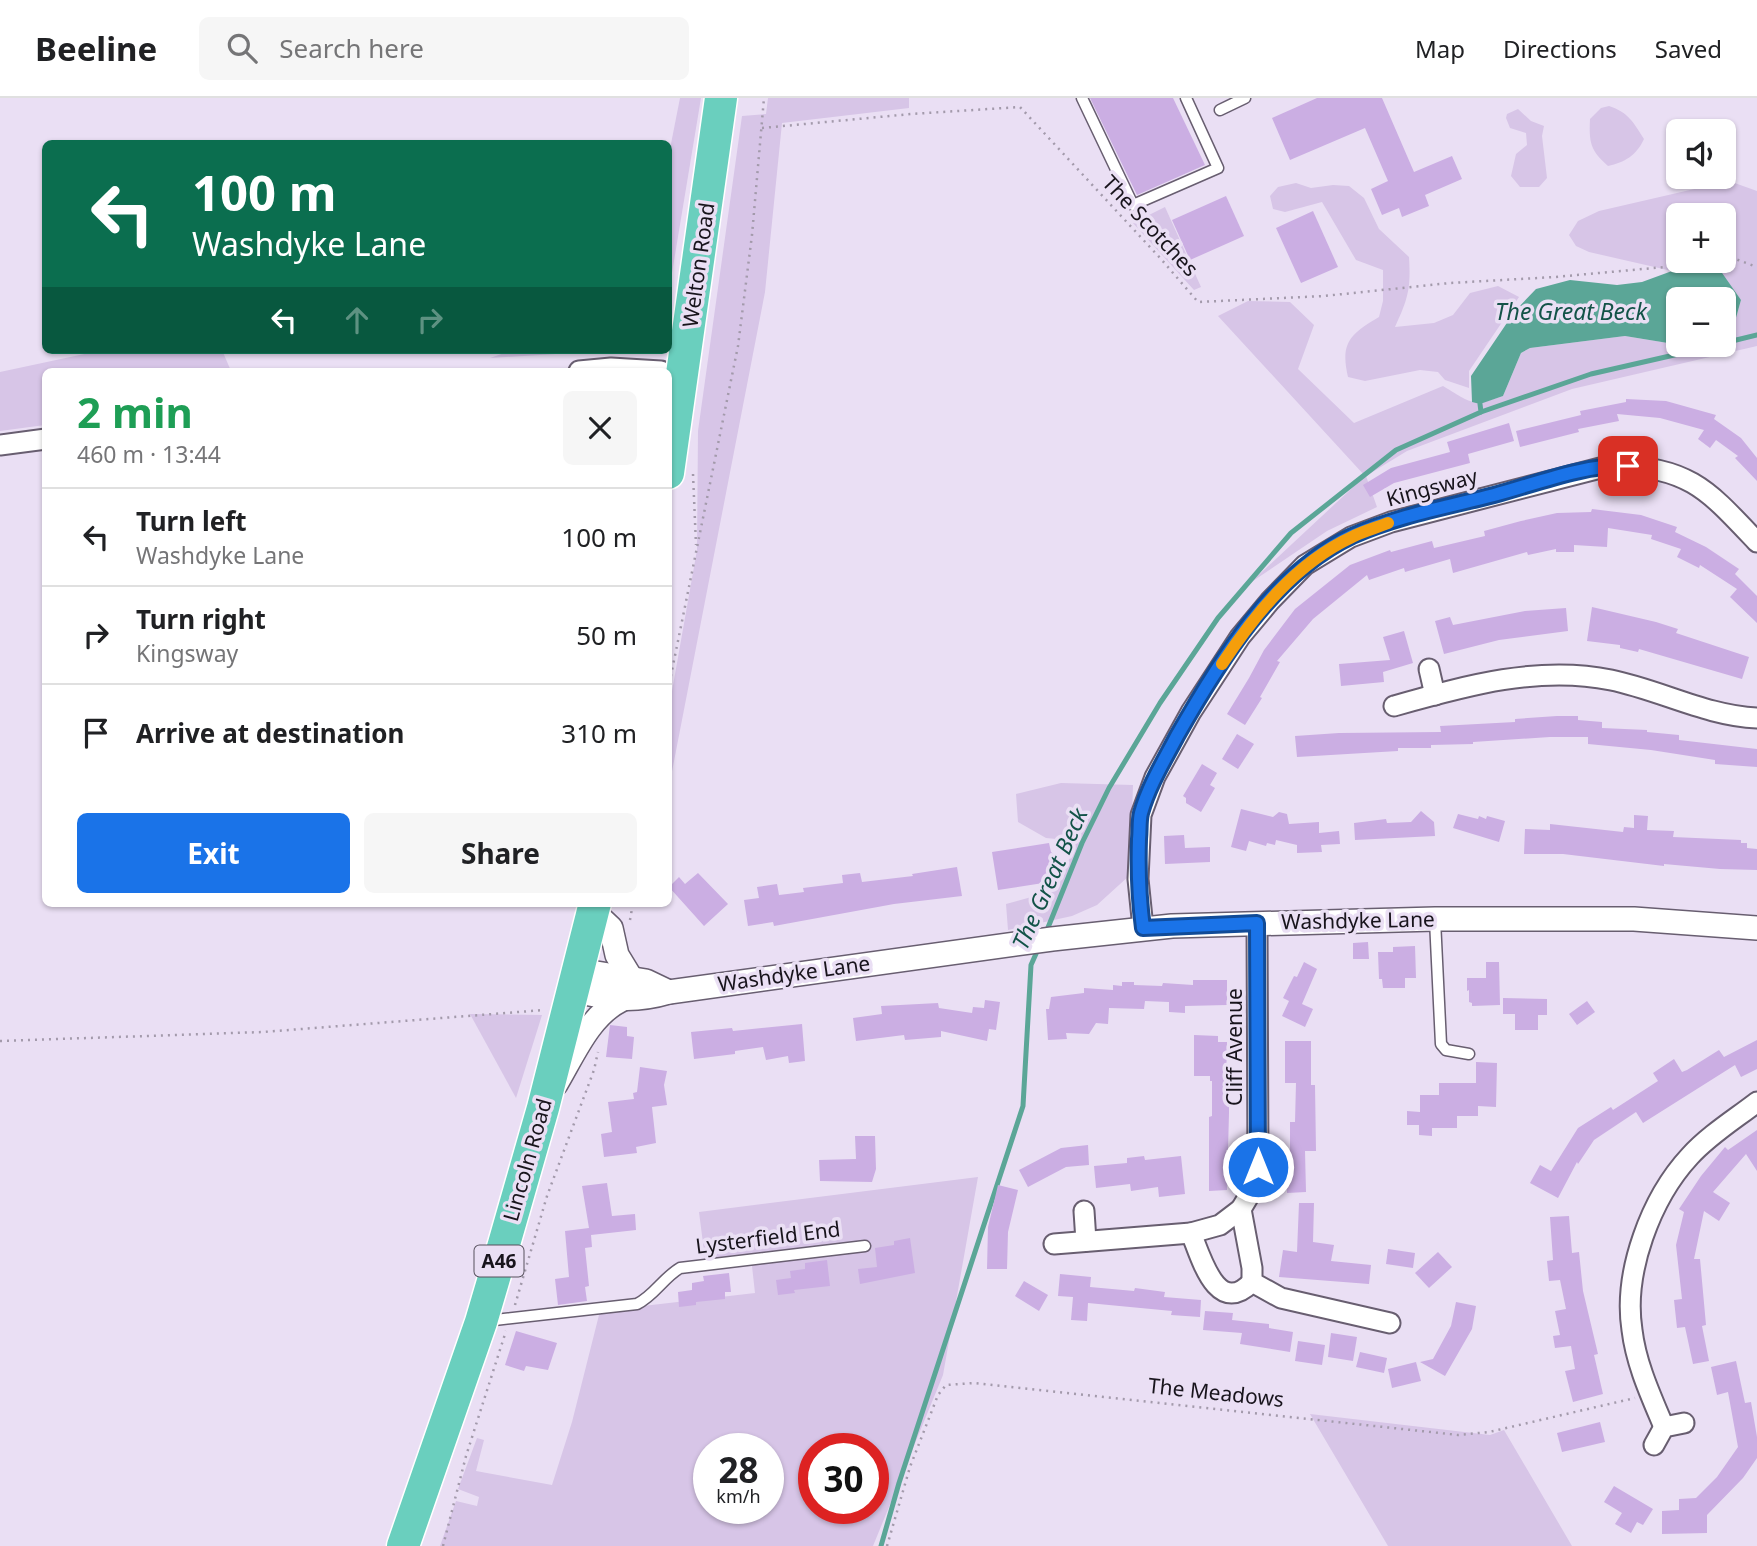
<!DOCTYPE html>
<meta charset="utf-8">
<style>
body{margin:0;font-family:"Noto Sans",sans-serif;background:#f6f6f6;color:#202124;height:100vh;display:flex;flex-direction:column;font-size:26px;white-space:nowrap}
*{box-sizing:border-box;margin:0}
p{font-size:23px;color:#757577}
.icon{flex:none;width:38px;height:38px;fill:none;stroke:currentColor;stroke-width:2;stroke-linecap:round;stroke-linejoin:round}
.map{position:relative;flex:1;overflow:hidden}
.details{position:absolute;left:42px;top:270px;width:630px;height:539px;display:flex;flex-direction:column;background:#fff;border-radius:10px;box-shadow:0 2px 5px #0004}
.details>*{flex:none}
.top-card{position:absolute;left:42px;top:42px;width:630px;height:214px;border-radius:10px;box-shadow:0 2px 5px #0004;background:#0b6e4f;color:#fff;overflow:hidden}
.tools{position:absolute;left:1666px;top:21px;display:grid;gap:14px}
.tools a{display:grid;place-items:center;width:70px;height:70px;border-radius:10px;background:#fff;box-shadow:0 2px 5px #0004;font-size:35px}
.speed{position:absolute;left:693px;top:1335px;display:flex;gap:14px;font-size:35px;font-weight:700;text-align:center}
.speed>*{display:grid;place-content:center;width:91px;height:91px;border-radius:50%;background:#fff;box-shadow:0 2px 5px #0004;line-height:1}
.speed small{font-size:18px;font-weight:400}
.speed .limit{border:10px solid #d22;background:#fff;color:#111}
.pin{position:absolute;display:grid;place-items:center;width:60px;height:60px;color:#fff;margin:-30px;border-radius:14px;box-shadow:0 4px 10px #0006}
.me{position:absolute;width:77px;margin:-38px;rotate:0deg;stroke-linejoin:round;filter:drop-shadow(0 0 5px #0008)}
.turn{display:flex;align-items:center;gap:24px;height:147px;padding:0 35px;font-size:32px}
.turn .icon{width:91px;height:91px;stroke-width:2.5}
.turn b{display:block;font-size:49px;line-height:60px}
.lanes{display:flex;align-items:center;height:66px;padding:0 35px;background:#0003;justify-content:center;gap:35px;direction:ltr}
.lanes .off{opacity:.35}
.round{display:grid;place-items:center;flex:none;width:74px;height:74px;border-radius:10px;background:#f6f6f6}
.summary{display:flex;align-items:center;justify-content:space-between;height:119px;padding:0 35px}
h1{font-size:42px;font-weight:700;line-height:52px;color:#1e9e55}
.action{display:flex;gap:14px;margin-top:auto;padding:14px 35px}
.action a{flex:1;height:80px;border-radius:10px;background:#1a73e8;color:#fff;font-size:28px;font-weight:700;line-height:80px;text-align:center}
.action a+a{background:#f6f6f6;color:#202124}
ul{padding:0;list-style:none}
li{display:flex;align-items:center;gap:21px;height:98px;padding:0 35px;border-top:2px solid #e0e0e0}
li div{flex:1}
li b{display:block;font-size:26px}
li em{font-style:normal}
header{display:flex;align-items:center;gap:42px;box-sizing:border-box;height:98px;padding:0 35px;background:#fff;border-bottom:2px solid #e0e0e0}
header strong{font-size:33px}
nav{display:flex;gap:38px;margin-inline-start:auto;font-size:24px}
.search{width:490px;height:63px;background:#f6f6f6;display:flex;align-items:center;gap:18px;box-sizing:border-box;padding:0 24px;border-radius:10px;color:#757577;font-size:26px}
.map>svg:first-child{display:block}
.green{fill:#d7c5e7;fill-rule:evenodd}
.water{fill:#5ba697}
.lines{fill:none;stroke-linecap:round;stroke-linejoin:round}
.stream{stroke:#5ba697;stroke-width:5}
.building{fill:#cbaee3}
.service-casing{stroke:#685e70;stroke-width:13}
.minor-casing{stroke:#685e70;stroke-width:23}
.tertiary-casing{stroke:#685e70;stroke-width:26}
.trunk-casing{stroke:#fff;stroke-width:35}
.path{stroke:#a39aab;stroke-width:2.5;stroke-dasharray:2 5;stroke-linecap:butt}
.service{stroke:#fff;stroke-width:10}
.minor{stroke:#fff;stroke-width:19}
.tertiary{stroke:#fff;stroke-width:23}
.trunk{stroke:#6acfbe;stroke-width:32}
.route-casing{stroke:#114b97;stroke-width:18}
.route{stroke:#1a73e8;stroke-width:12}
.slow{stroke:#f59e0b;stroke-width:12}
.labels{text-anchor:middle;stroke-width:7;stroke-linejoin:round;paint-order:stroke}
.shield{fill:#eadff4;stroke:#57515d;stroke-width:2}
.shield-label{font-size:19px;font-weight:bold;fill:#18141c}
.street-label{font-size:21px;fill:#18141c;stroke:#eadff4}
.water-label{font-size:23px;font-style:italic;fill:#135348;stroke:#eadff4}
</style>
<header>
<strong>Beeline</strong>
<div class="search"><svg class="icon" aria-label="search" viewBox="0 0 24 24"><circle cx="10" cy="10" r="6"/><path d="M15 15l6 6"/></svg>Search here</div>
<nav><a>Map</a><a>Directions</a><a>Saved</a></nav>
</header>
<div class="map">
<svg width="1757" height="1448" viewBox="0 0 1757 1448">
<rect width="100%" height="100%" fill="#eadff4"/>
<!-- green -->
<g class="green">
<path d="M680 0H701L669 193V56Z"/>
<path d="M768 0H909V10L782 25 765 194 669 689V610L697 452 698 333 742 18 766 16Z"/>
<path d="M1609 8C1628 14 1634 25 1644 41 1636 58 1625 64 1608 68 1590 52 1589 44 1590 21L1601 10Z"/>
<path d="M1518 11 1531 23 1544 28 1542 38 1547 80 1539 89H1520L1511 78 1516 56 1527 47 1526 35 1510 30 1506 20 1507 16Z"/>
<path d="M1729 83 1757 93V248L1572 291 1407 353 1366 378 1377 409 1327 433 1250 485 1365 378 1218 218 1248 203 1290 204 1314 227 1298 271 1354 325 1443 288C1472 305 1470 309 1503 298L1521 255 1530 250 1625 238 1680 247H1724L1730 241 1741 202 1710 168 1672 173 1589 154 1576 148 1569 137 1578 123 1599 113ZM1678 117H1724V163H1678Z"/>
<path d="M1296 85 1311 90 1333 87 1349 88 1364 100 1379 131 1409 159C1411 191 1408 201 1395 229L1434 225 1453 217 1470 195 1498 188 1519 199 1469 273V290L1445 282 1438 274 1420 272 1365 283 1348 279C1340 245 1350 236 1379 219L1383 203V172L1356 162 1322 104 1285 114 1273 111 1270 98 1278 89Z"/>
<path d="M1165 109 1201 189 1194 192 1133 125Z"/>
<path d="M103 252H222L231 273H46L45 327 0 333V274Z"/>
<path d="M513 252H619L490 260Z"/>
<path d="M1061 685 1133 687 1130 777 1097 807 1072 818 1008 832 1006 806 1057 792 1076 743 1046 740 1018 724 1016 696Z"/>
<path d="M470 916 542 917 516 1000Z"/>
<path d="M978 1079 943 1277 873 1448H440L456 1403 477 1408 479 1399 458 1391 477 1340 484 1342 476 1373 552 1387 572 1324 600 1213 755 1195 751 1159 705 1161 699 1114ZM709 1351H768V1410H709ZM814 1351H873V1410H814Z"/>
<path d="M1310 1316 1490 1337 1504 1332 1572 1448H1388Z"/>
</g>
<!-- water -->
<path class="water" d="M1710 168 1720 172 1741 202 1730 241 1724 245V201H1678V247H1688H1680L1625 238 1530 250 1521 255 1503 298 1480 306 1472 304 1471 278 1515 213 1536 191 1570 182 1617 187 1642 184 1672 173Z"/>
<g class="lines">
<!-- stream -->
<g class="stream">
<path d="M1724 245 1757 237"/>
<path d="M1481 314 1591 276 1718 247"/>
<path d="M1045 837 1082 745 1109 690 1160 605 1218 520 1291 435 1396 352 1481 314 1480 306"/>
<path d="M881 1448 899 1385 1023 1008 1031 867 1039 849"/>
</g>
</g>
<!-- building -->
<g class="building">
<path d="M1090 0H1173L1205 67 1137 97Z"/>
<path d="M1317 0H1382L1414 74 1452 58 1462 81 1425 97 1429 108 1402 119 1399 110 1382 117 1371 91 1388 83 1365 30 1290 62 1272 20Z"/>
<path d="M1226 98 1244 138 1190 162 1172 122Z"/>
<path d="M1313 113 1338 169 1301 185 1276 130Z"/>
<path d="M1626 301 1666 303 1716 317 1714 321 1741 340 1757 360V383L1735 360 1738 358 1716 342 1710 350 1698 341 1704 332 1660 320 1617 316 1619 323 1578 331 1579 334 1520 349 1516 333 1581 317 1580 313 1626 304Z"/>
<path d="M1509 325 1514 343 1468 356 1470 365 1394 385 1370 399 1363 387 1391 370 1450 354 1447 344Z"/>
<path d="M1592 411 1641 417 1677 429 1675 434 1706 449 1739 471 1735 476 1757 498V525L1730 499 1737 491 1700 467 1699 470 1677 459 1681 451 1651 441 1652 437 1608 430 1607 449 1574 447V454H1556V451L1528 457 1527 454 1453 475 1450 461 1405 474 1404 470 1369 482 1367 477 1313 521 1277 563 1280 564 1260 599 1262 600 1245 627 1227 616 1249 580 1264 552 1295 511 1350 467 1390 452 1391 454 1432 443 1434 450 1485 438 1484 433 1521 423 1557 415 1591 414Z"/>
<path d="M1592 509 1656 524 1678 531 1676 535 1749 559 1742 581 1639 551 1638 554 1620 550V547L1587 543Z"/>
<path d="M1566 510 1568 533 1499 542 1444 556 1435 523 1450 519 1453 527 1525 513Z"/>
<path d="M1404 533 1413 565 1383 574 1384 584 1341 588 1339 566 1390 562 1383 539Z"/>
<path d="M1557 618H1578V622L1602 624V630L1647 632V634L1679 637V642L1757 651V669L1715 666V662L1651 652 1588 646V639H1550L1473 644V646L1431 647V650H1398V653L1297 659 1295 638 1339 635 1441 634 1440 628 1515 624V621Z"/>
<path d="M1237 636 1254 646 1238 671 1222 661Z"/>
<path d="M1202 666 1217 675 1210 687 1215 690 1201 714 1186 705V700L1183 698Z"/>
<path d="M1241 711 1273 719 1279 714 1287 716 1289 726 1319 724V735L1339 733 1340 746 1321 747 1322 754 1297 755V747L1276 742 1275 747 1267 745 1266 748 1249 743 1246 753 1231 749Z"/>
<path d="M1421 713 1434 724 1435 738 1355 742 1354 725 1386 721 1387 725 1411 724Z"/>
<path d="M1458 716 1478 721 1479 718 1486 721 1487 718 1505 723 1499 744 1453 730Z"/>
<path d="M1634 717 1648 718 1647 732 1674 733 1673 739 1741 742V745H1747V750L1757 751V772L1720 771 1664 766V768L1563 756H1524L1525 731 1550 732V726L1623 734 1624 729 1634 730Z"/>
<path d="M1184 737 1185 750 1210 749V764L1165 766 1164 738Z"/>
<path d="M1049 745 1051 754 1060 762 1054 774 1056 783 998 792 992 754Z"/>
<path d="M957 769 962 798 894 806 774 828 773 824 748 828 744 802 759 800 757 789 777 786 779 797 804 794 803 790 843 785 842 777 860 775 862 784 913 778 912 776Z"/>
<path d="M698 775 728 806 704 828 669 789 679 779 685 786Z"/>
<path d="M1368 844 1369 861H1353V845Z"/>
<path d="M1415 848 1416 880H1405V890H1383L1382 881H1379L1378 854H1393V849Z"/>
<path d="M1304 864 1317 871 1302 906 1313 911 1305 929 1282 918 1289 903 1283 900 1294 878 1297 879Z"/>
<path d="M1486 864H1499L1500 907 1472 908V905L1469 904V892L1467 893V880H1486Z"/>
<path d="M1193 882H1227V907L1185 908V915L1169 914V904L1145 903 1144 911 1109 910 1108 926 1096 925 1089 936 1066 935 1067 941 1048 942 1046 911H1049L1051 899 1084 895V890L1113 892V887L1122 888V884H1134V887L1162 888 1163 885 1193 887Z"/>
<path d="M1503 900 1547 901V917H1538V932H1515V916H1503Z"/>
<path d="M985 902 1000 904 996 932 989 931 987 943 941 933V939L905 942 904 937 856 943 853 920 882 916 881 908 938 905 939 910 972 915 973 909 984 910Z"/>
<path d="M1587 903 1595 914 1577 927 1569 916Z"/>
<path d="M802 926 805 963 789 965 788 958 766 962 763 949 735 953V956L694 961 691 934 732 930 733 933Z"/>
<path d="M610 927 627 929V938L634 939 632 961 606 959Z"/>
<path d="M1194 937 1218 938V944H1227L1226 985H1229V1015L1228 1052H1226L1227 1092 1209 1093V1019L1212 1018V983H1210V978H1194Z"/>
<path d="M1757 942V971L1741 979 1735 967 1643 1025 1636 1014 1594 1042 1578 1066 1577 1064 1558 1100 1530 1085 1540 1067 1551 1073 1578 1030 1611 1009 1613 1012 1658 983 1653 975 1674 961 1682 974 1687 972 1719 952 1724 959Z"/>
<path d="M1285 943H1311V987H1315L1316 1053H1305L1306 1094 1287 1095 1286 1062H1290V1024H1295L1296 985H1285Z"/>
<path d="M1476 964 1497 965 1496 1009 1478 1008V1018H1457V1030H1432V1038L1419 1037V1027H1407V1013L1420 1014V997H1439V985H1476Z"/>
<path d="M640 969 667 973 664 987 667 1007 652 1009 656 1045 636 1049 637 1055 604 1059 601 1036 612 1034 608 1004 634 1001 633 995 637 994Z"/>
<path d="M1757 1032V1073L1746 1056 1713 1094 1730 1105 1719 1123 1704 1113 1694 1161H1700L1706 1227 1702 1228 1709 1263 1693 1266 1685 1229 1677 1230 1674 1202 1682 1201 1676 1147 1684 1114 1679 1111 1701 1078 1725 1049 1728 1052Z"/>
<path d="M855 1038H875L876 1071 872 1084 820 1083 819 1062 856 1061Z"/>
<path d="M1088 1047 1089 1067 1066 1069 1028 1089 1019 1072 1061 1050Z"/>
<path d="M1144 1058 1145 1062 1181 1058 1185 1096 1159 1099 1158 1089 1131 1093 1130 1086 1096 1090 1094 1068 1127 1065V1060Z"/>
<path d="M607 1085 612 1118 635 1116 636 1132 591 1137 592 1149 585 1150 589 1188 585 1189 587 1203 558 1207 555 1181 569 1179 565 1133 589 1130 582 1088Z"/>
<path d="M998 1087 1018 1092 1008 1134 1007 1171H987L988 1129Z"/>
<path d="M1299 1105H1314L1313 1144 1334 1147 1331 1163 1371 1167 1369 1186 1279 1179 1283 1152 1297 1154Z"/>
<path d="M1569 1118 1572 1155 1579 1154 1583 1193 1598 1256 1594 1257 1603 1296 1573 1304 1565 1273 1575 1271 1571 1248 1555 1250 1553 1238 1560 1237 1555 1213 1566 1211 1560 1182 1549 1183 1547 1163 1553 1162 1550 1119Z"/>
<path d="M910 1140 915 1175 860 1186 858 1171 877 1169 875 1150 894 1147V1143Z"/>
<path d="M1388 1151 1415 1155 1413 1170 1386 1166Z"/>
<path d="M1438 1154 1452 1169 1429 1190 1415 1175Z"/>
<path d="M827 1162 830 1188 794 1192 795 1195 778 1197 776 1182 791 1180 790 1173 805 1171V1165Z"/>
<path d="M729 1175 731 1194H725V1201L696 1204V1207L679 1209 678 1194 692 1192V1185L704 1183 703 1178Z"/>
<path d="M1060 1176 1091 1179 1090 1189 1134 1193 1135 1190 1165 1194 1164 1199 1201 1202 1200 1219 1171 1217 1172 1213 1088 1205 1087 1223 1071 1222 1073 1199 1058 1198Z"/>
<path d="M1024 1183 1048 1197 1039 1213 1015 1198Z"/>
<path d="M1456 1204 1476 1208 1472 1231 1445 1278 1420 1264 1433 1261 1451 1228Z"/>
<path d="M1205 1213 1233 1215 1232 1222 1269 1226V1230L1293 1234 1290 1254 1240 1246 1242 1235 1203 1232Z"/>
<path d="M516 1233 557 1245 548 1272 526 1268 524 1273 505 1267Z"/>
<path d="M1331 1235 1357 1239 1353 1263 1328 1259Z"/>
<path d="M1298 1243 1325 1247 1322 1267 1295 1263Z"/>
<path d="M1360 1254 1387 1260 1384 1275 1356 1269Z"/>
<path d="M1736 1263 1745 1305 1751 1304 1757 1339V1360L1743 1380 1707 1417V1435L1662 1436V1413L1679 1412V1401L1696 1400 1717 1379 1738 1349 1728 1294 1717 1297 1711 1269Z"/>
<path d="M1416 1264 1421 1283 1392 1290 1388 1271Z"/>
<path d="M1600 1324 1605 1344 1562 1354 1557 1335Z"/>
<path d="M1614 1388 1653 1411 1643 1427 1637 1424 1631 1435 1615 1426 1622 1415 1604 1404Z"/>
</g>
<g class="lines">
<!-- service casing -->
<g class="service-casing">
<g id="service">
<path d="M1082 0 1133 107 1218 70 1186 0"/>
<path d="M1220 12 1245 0"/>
<path d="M1435 822 1441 946 1446 952 1469 956"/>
<path d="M486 1223 637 1206C654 1198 663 1180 680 1170L865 1148"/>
</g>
</g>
<!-- minor casing -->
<g class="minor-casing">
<g id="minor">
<path d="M579 273 611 270 661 273"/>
<path d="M0 347 46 341"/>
<path d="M1429 571 1435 597"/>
<path d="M1394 608C1465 588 1538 567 1611 582 1660 592 1707 618 1757 620"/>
<path d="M1257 825 1258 1069 1253 1091 1241 1111 1252 1170V1184L1281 1200 1390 1225"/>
<path d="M1143 830 1138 781 1141 717 1155 679 1191 614 1240 539 1270 503 1305 467 1351 439 1391 424 1612 367C1690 370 1706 390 1757 444"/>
<path d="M1241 1111 1220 1127 1191 1135C1201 1159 1217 1220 1252 1184"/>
<path d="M1084 1113 1086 1143"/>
<path d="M1054 1146 1191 1135"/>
<path d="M1664 1329C1651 1298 1636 1266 1632 1232 1623 1174 1651 1100 1690 1058 1709 1037 1735 1021 1757 1004"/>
<path d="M1654 1347 1664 1329 1684 1325"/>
</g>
</g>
<!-- tertiary casing -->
<g class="tertiary-casing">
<g id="tertiary">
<path d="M593 813 611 830 617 857 631 880"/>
<path d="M578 872 646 883 669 894"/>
<path d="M573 893C609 900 632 905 669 894L1052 841 1172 828 1435 821H1634L1757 830"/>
<path d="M556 986C574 956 589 918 621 902"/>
</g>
</g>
<!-- trunk casing -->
<g class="trunk-casing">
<g id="trunk">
<path d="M668 375 721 0"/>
<path d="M403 1448 481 1224 504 1146 543 1010 595 805"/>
</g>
</g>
<!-- path -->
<g class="path">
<path d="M762 30 911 16 1020 9 1161 161 1198 204 1324 198 1450 185 1555 179 1676 168 1710 163"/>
<path d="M1724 160 1730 159 1757 169"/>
<path d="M693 376 696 447"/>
<path d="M668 592 738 248 752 137 764 0"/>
<path d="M630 822 633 805"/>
<path d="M0 943 263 934 544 912"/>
<path d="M515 1207 547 1098 594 972 598 954"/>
<path d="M443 1448 466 1358 506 1233"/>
<path d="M887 1448 910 1369 938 1297 946 1287 974 1285 1458 1337 1489 1334 1635 1300"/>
</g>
<!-- service -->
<use href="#service" class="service"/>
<!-- minor -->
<use href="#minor" class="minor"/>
<!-- tertiary -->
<use href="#tertiary" class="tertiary"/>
<!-- trunk -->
<use href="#trunk" class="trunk"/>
</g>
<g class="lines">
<!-- route casing -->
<g class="route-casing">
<path id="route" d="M1258 1069 1257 825 1143 830C1139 800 1138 771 1139 741 1140 732 1139 723 1141 715 1149 687 1164 663 1177 638 1219 564 1272 476 1352 438 1397 418 1447 409 1494 397 1535 386 1586 366 1628 368"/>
</g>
<!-- route -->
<use href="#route" class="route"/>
<!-- slow -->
<path class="slow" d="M1222 566C1255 516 1296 465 1352 439 1363 433 1376 430 1388 425"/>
</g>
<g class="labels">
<!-- shield labels -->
<rect class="shield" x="474.5" y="1147.5" width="49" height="31" rx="5"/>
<g class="shield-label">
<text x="499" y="1170">A46</text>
</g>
<!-- street labels -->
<g class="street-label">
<text transform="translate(1150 128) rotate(47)" y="7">The Scotches</text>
<text transform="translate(699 167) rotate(-82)" y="7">Welton Road</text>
<text transform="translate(1432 390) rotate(-15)" y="7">Kingsway</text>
<text transform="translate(1358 823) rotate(-1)" y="7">Washdyke Lane</text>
<text transform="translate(794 876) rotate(-8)" y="7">Washdyke Lane</text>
<text transform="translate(1235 949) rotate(-90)" y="7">Cliff Avenue</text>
<text transform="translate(528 1062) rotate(-74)" y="7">Lincoln Road</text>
<text transform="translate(768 1140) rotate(-7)" y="7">Lysterfield End</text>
<text transform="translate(1216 1295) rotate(6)" y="7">The Meadows</text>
</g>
<!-- water labels -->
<g class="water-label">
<text x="1571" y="222">The Great Beck</text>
<text transform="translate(1050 781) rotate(-66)" y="8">The Great Beck</text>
</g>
</g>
</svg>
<div class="tools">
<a><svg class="icon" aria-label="sound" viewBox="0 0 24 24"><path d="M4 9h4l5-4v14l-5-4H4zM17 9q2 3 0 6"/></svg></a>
<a>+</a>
<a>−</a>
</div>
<div class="speed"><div>28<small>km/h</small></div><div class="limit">30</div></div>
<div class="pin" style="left:1628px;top:368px;background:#d93025"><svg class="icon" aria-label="arrive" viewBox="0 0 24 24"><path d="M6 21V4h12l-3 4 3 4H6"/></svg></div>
<svg class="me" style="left:1258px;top:1069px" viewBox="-20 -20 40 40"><circle r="17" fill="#1a73e8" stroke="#fff" stroke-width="3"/><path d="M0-11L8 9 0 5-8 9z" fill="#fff"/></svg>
<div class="top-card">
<div class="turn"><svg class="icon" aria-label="left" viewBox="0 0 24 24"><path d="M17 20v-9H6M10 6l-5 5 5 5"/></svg><div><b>100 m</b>Washdyke Lane</div></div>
<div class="lanes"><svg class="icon" aria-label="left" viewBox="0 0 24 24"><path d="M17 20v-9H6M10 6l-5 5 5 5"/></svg><svg class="icon off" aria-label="ahead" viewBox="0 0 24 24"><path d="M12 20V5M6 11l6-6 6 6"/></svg><svg class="icon off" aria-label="right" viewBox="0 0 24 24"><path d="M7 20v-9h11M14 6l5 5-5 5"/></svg></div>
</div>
<section class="details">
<div class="summary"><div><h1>2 min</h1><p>460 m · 13:44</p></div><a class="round"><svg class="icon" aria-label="close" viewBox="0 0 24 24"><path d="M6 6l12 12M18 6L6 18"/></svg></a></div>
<ul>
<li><svg class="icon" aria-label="left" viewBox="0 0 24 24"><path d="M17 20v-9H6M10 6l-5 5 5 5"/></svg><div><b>Turn left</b><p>Washdyke Lane</p></div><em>100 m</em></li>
<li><svg class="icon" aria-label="right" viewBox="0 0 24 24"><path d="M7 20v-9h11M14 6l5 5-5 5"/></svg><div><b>Turn right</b><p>Kingsway</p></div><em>50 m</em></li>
<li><svg class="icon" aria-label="arrive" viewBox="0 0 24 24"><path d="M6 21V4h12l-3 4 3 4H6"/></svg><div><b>Arrive at destination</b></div><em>310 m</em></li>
</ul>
<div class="action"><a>Exit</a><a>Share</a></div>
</section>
</div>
